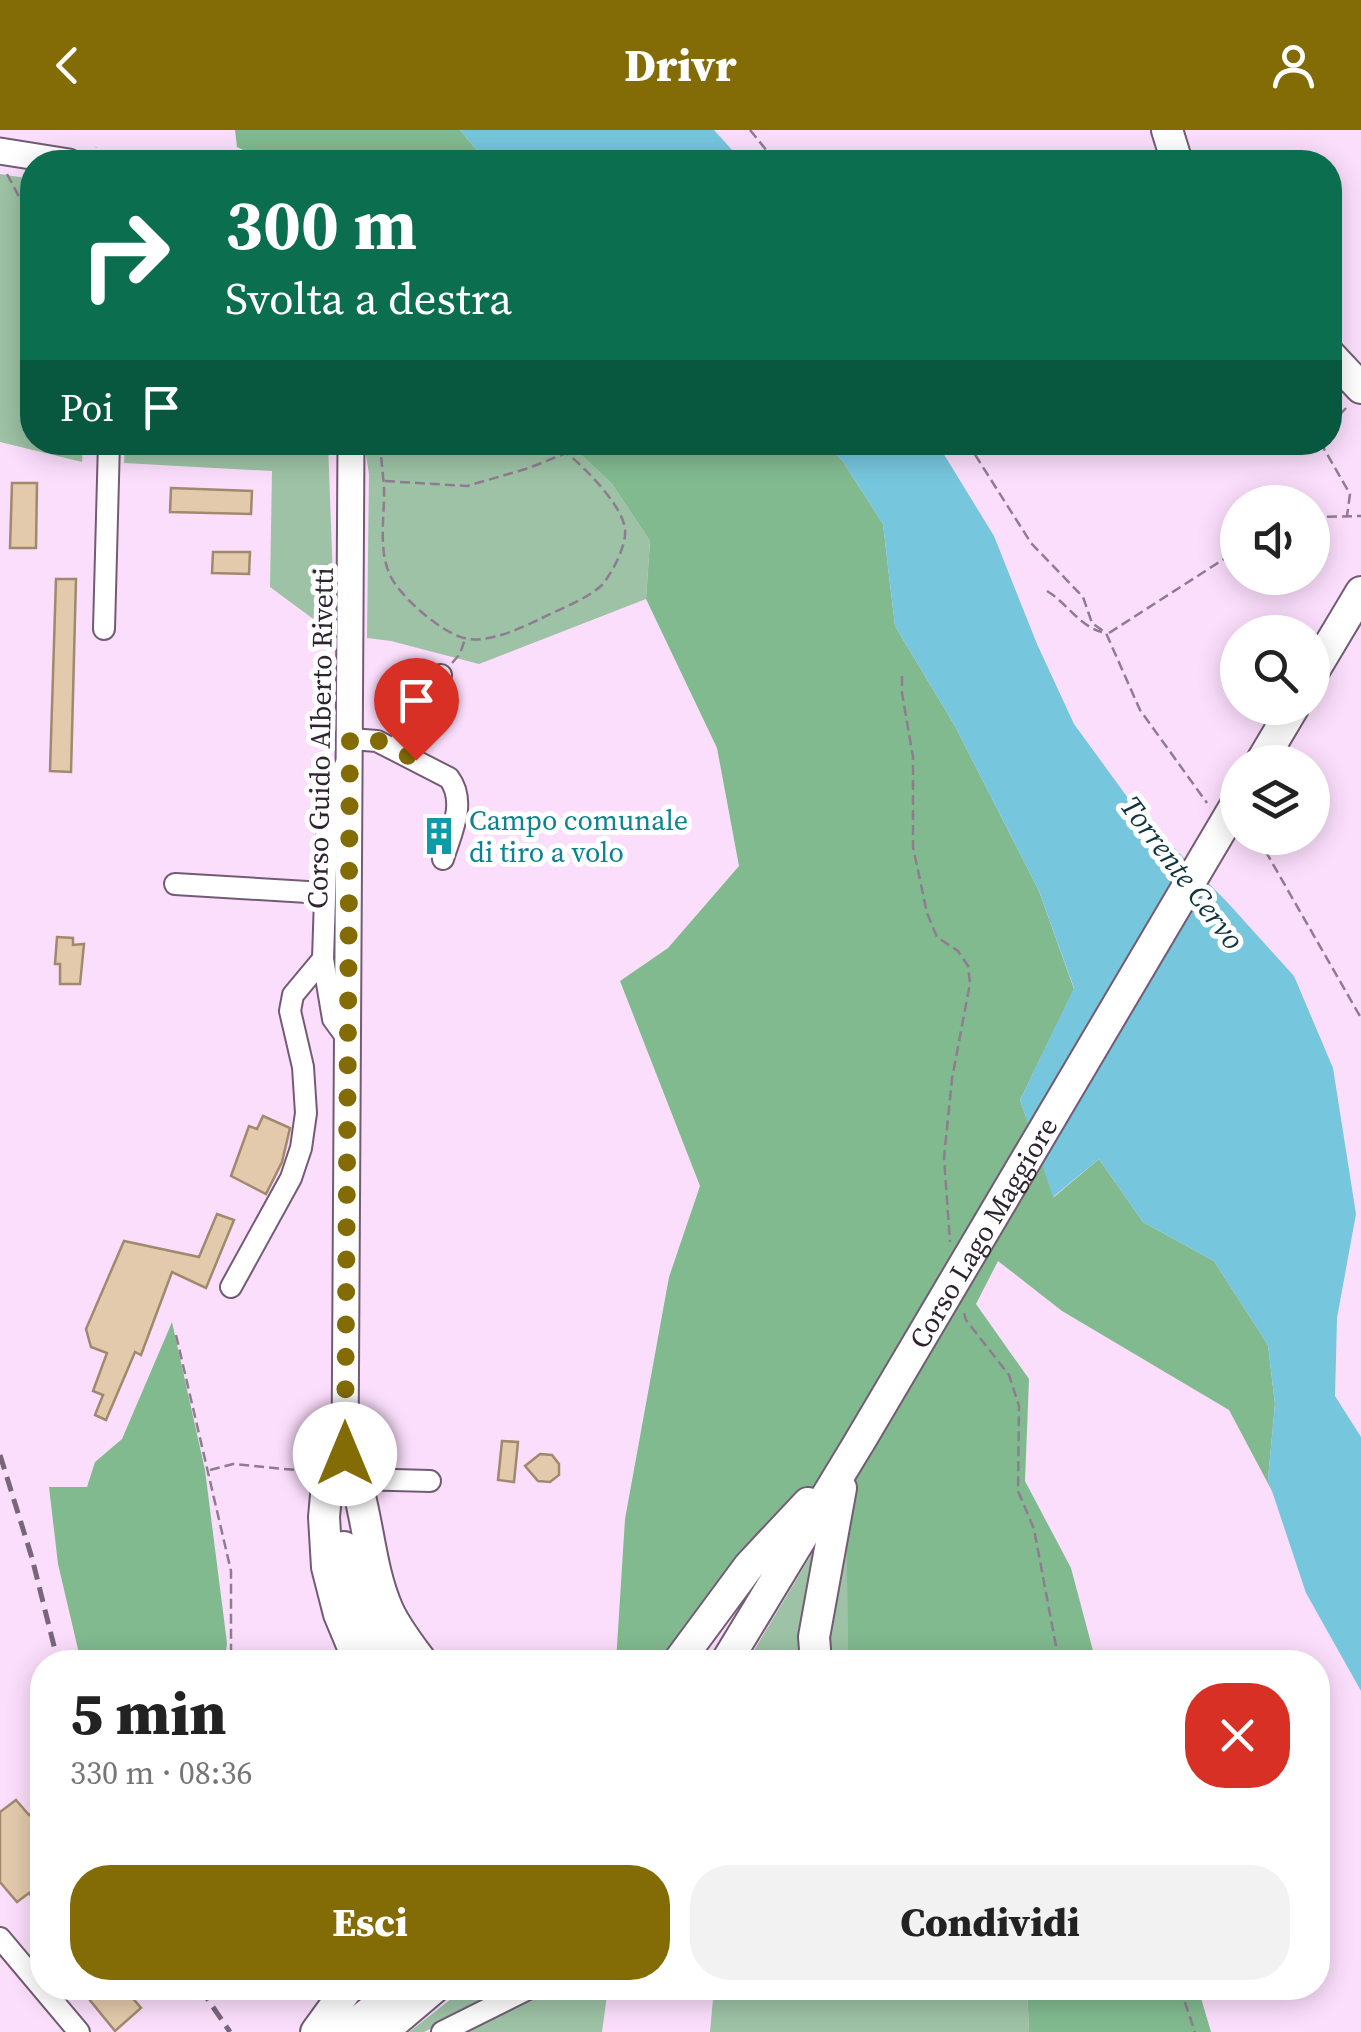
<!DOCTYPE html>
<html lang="it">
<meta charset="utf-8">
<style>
body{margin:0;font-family:"Source Serif 4",serif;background:#f2f2f2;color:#222;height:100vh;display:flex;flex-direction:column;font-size:38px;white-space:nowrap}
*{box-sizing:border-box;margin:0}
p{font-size:32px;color:#767676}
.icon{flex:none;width:55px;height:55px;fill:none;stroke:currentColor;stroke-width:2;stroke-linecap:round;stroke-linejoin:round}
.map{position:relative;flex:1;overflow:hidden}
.drawer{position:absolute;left:30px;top:1520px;width:1300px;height:350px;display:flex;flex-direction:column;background:#fff;border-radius:40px;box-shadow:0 5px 25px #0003}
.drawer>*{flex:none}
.banner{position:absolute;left:20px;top:20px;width:1322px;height:305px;border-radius:40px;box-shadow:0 5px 25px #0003;background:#0b6e4f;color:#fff;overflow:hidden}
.controls{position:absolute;left:1220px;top:355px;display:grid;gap:20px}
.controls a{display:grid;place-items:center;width:110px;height:110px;border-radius:50%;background:#fff;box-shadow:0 5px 25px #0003;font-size:50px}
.pin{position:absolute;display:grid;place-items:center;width:85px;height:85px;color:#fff;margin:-102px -42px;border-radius:50% 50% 50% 0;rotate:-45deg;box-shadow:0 0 10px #0007}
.pin .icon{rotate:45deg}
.me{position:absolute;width:110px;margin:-55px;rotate:0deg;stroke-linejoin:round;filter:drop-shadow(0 0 8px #0008)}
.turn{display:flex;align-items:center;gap:35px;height:210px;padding:0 40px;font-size:45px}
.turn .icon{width:130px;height:130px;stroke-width:2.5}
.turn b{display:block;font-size:70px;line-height:85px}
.then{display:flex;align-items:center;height:95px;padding:0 40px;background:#0003;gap:20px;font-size:38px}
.round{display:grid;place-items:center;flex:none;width:105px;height:105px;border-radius:40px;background:#f2f2f2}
.overview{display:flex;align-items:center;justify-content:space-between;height:170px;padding:0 40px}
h1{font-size:60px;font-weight:800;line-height:75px}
.action{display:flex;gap:20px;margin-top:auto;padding:20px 40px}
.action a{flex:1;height:115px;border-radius:40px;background:#836b06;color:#fff;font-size:40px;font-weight:800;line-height:115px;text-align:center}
.action a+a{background:#f2f2f2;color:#222}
header{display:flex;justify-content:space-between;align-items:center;height:130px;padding:0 40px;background:#836b06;color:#fff;font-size:45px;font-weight:800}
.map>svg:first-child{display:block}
.green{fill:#9dc2a5}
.forest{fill:#82ba90}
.water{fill:#76c6dd}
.building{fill:#e3caac;stroke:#a0896c;stroke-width:2.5}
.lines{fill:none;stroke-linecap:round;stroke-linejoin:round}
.minor-casing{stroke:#735b74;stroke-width:24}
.major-casing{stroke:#735b74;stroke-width:29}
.highway-casing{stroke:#735b74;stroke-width:34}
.path{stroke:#8f7c90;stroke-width:2.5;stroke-dasharray:10 5;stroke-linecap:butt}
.minor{stroke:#fff;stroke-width:20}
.major{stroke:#fff;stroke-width:25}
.highway{stroke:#fff;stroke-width:30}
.rail{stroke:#776778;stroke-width:5;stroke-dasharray:15 8;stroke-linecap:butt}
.highway-bridge-casing{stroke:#735b74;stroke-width:34;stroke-linecap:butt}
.highway-bridge{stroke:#fff;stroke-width:30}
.route{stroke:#836b06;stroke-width:18;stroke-dasharray:0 32.4}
.labels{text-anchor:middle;stroke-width:10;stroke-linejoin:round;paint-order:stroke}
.street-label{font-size:28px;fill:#2e242f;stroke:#fff}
.culture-label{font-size:28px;fill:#0d838f;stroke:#fff;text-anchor:start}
.water-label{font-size:30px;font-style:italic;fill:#0e353f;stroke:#fff}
</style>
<header><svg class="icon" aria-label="back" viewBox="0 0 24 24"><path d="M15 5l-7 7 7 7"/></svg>Drivr<svg class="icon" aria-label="person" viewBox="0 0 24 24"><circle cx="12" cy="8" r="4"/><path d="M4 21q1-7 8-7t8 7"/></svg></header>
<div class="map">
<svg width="1361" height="1902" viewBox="0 0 1361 1902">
<rect width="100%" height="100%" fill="#fbdefc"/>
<!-- green -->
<g class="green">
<path d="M0 44 32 49V312L83 313 82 332 0 312Z"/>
<path d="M125 313H328L335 505 270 457 272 341 124 333Z"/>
<path d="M364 313H569L612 354 650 411 646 469 479 534 391 511 367 508 369 344Z"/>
<path d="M847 1365 848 1532H747Z"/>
<path d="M465 1858H608L602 1902H438L444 1892 424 1902H409Z"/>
<path d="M714 1858H1027L1029 1902H710Z"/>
</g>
<!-- forest -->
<g class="forest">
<path d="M235 0H460L487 32H269L237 17Z"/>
<path d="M569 313H823L842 330 883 394 895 496 955 596 1039 761 1074 859 1020 970 1054 1067 1099 1029 1143 1092 1214 1131 1268 1215 1275 1274 1268 1349 1273 1363 1229 1280 1062 1181 998 1131 976 1174 1029 1249 1025 1351 1071 1438 1096 1532H848L846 1365 658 1532H616L625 1389 669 1147 700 1056 620 851 668 818 739 736 717 618 646 469 650 411 612 354Z"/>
<path d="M172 1192 205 1340 227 1513 225 1532H81L58 1434 49 1357H87L95 1332 122 1309Z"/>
<path d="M1027 1858H1198L1211 1902H1029Z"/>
</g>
<!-- water -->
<g class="water">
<path d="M460 0H714L743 32H487Z"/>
<path d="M823 313H937L994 406 1037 514 1074 594 1136 679 1228 773 1294 846 1333 938 1356 1084 1337 1188 1335 1266 1361 1307V1561L1306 1463 1268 1349 1275 1274 1268 1215 1214 1131 1143 1092 1099 1029 1053 1067 1020 970 1074 858 1039 761 955 596 895 496 883 394 842 330Z"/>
</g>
<!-- building -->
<g class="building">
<path d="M12 353H37L36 418H10Z"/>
<path d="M171 358 252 361 251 384 170 382Z"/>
<path d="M213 422H250L249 444 212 443Z"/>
<path d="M56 449H76L71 642 50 641Z"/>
<path d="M57 807 73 808V815L84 814 80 854H60V834H55Z"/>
<path d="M263 986 290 998 282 1032 266 1064 231 1046 249 996 257 999Z"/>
<path d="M217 1084 234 1090 206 1158 172 1142 141 1225 135 1222 106 1290 95 1285 103 1265 93 1261 107 1223 91 1217 86 1199 124 1111 199 1127Z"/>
<path d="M502 1311 518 1312 514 1352 498 1350Z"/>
<path d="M540 1324 552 1325 559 1334V1345L550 1352 538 1351 525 1336Z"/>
<path d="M16 1670 29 1685 42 1674V1780L29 1763 17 1772 0 1752V1682Z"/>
<path d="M80 1858H124L141 1878 115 1901Z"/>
</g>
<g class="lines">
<!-- minor casing -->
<g class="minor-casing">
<g id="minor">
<path d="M104 499 109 312"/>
<path d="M351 609 377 611 449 648C467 672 451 703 443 729"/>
<path d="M397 620 418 573 441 545"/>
<path d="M346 633 328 677 323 829 333 889 347 908"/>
<path d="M175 754 324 763"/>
<path d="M231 1157 291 1048 301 1018 306 983 303 937 290 881 293 865 323 829"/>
<path d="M357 1349 430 1351"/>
<path d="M0 1808 79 1902"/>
<path d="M442 1902 530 1858"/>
</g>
</g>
<!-- major casing -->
<g class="major-casing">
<g id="major">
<path d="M0 21 69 32"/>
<path d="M345 1324 351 312"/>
</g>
</g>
<!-- highway casing -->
<g class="highway-casing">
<g id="highway">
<path d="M1167 0 1177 32"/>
<path d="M1330 225 1361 258"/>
<path d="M1312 544 1361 462"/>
<path d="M1261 632 1293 578"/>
<path d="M345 1324C369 1372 366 1430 388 1480 396 1498 411 1517 422 1532"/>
<path d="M345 1324 328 1343 324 1387 327 1437 339 1484 359 1532"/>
<path d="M344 1417C352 1458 366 1496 387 1532"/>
<path d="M678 1532 749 1436 808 1373"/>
<path d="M726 1532 860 1311"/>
<path d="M816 1532 814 1507 841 1358"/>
<path d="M316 1902 348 1858"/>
<path d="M345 1902 400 1858"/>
<path d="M382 1902 434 1858"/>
</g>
</g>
<!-- path -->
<g class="path">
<path d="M750 0 776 32"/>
<path d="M93 32 96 17"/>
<path d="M7 44 32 91"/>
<path d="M1330 295 1346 278"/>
<path d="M380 312C381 328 383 343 384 358 385 387 377 422 392 449 404 470 444 505 468 509 492 512 521 498 542 488 560 479 587 469 602 455 612 443 627 415 625 399 622 372 574 326 552 312"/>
<path d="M967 312 1031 413 1083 467 1092 493 1106 503 1140 580 1207 673"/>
<path d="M1320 312 1350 364 1347 386"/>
<path d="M385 351 467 356 529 338 566 323"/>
<path d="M1312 387 1361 386"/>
<path d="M1047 461C1067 473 1079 496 1102 502"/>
<path d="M1109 503 1238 420"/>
<path d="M452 533 460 524 465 509"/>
<path d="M902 546V563L913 627V717L927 783 937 807 958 821 968 836 970 853 952 949 944 1028 950 1112"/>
<path d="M1258 708 1361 888"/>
<path d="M964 1183 966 1190 1009 1245 1019 1276 1018 1361 1034 1399 1059 1532"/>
<path d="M176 1205 231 1441V1532"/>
<path d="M210 1340 233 1334 306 1341"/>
<path d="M1180 1858 1195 1902"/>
<path d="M248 1862V1858"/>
</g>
<!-- minor -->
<use href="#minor" class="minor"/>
<!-- major -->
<use href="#major" class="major"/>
<!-- highway -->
<use href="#highway" class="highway"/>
<!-- rail -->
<g class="rail">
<path d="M0 1325 32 1428 58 1532"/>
<path d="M200 1858 230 1902"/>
</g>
<!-- highway-bridge casing -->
<g class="highway-bridge-casing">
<g id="highway-bridge">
<path id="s1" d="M860 1311 1238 671"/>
</g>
</g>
<!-- highway-bridge -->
<use href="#highway-bridge" class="highway-bridge"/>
</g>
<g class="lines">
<!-- route -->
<path class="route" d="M345 1324 350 608 377 610 416 630"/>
</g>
<!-- icons -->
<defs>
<g id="building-bare" transform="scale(3)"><path d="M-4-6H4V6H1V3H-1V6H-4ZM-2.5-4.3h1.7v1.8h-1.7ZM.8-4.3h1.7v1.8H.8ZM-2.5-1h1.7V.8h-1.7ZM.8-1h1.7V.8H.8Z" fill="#0f9aa8" stroke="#fff" stroke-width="2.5" paint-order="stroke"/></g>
</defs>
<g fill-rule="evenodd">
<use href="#building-bare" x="439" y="706"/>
</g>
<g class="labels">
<!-- street labels -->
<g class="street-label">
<text transform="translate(320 608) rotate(-89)" y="10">Corso Guido Alberto Rivetti</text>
<text dy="10" stroke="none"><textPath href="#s1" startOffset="242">Corso Lago Maggiore</textPath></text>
</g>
<!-- culture labels -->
<g class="culture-label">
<text x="469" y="700">Campo comunale<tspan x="469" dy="32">di tiro a volo</tspan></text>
</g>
<!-- water labels -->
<g class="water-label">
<text transform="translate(1182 743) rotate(53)" y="10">Torrente Cervo</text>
</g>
</g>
</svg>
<div class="controls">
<a><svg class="icon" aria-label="sound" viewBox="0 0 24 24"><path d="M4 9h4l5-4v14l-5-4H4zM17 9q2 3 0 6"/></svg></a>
<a><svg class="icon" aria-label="search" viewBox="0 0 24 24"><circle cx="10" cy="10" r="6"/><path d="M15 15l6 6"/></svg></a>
<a><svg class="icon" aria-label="layers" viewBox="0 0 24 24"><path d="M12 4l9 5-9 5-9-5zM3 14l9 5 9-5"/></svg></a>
</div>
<div class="pin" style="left:416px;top:630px;background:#d93025"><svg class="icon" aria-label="arrive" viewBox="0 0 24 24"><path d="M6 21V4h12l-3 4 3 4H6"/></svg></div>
<svg class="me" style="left:345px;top:1324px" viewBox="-20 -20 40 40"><circle r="19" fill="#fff"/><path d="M0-13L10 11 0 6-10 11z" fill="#836b06"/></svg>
<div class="banner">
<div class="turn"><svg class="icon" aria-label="right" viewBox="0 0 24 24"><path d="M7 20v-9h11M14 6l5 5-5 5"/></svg><div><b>300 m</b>Svolta a destra</div></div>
<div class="then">Poi<svg class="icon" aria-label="arrive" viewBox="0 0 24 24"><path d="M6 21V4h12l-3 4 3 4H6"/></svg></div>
</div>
<section class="drawer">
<div class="overview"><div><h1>5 min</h1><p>330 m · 08:36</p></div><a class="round" style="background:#d93025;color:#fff"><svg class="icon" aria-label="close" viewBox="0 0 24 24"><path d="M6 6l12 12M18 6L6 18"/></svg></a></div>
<div class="action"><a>Esci</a><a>Condividi</a></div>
</section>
</div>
